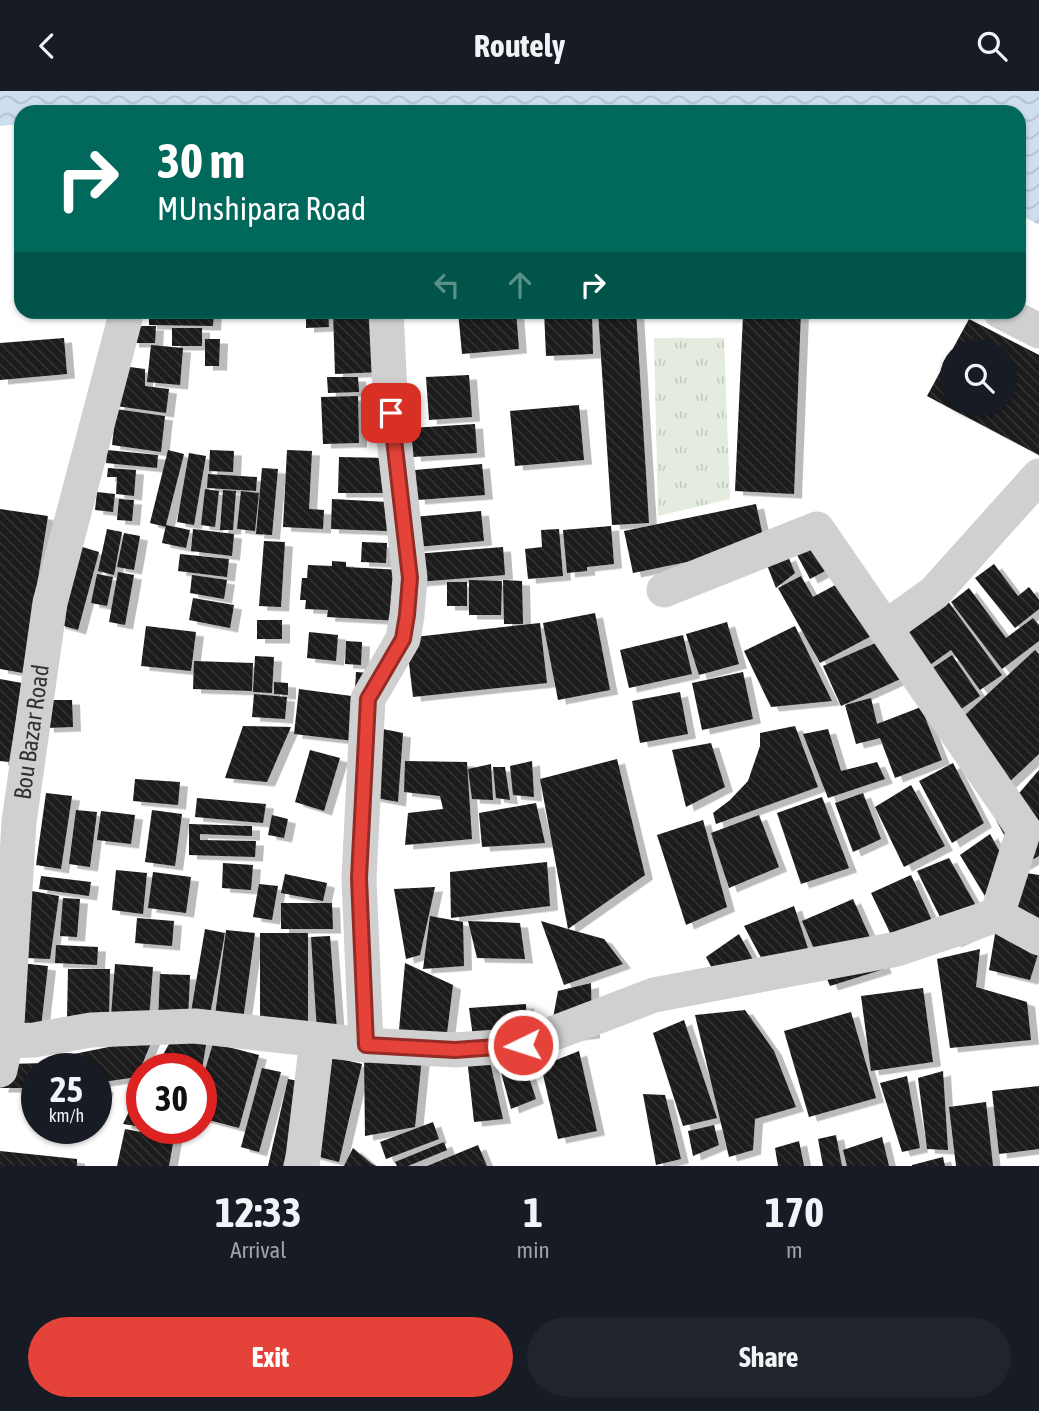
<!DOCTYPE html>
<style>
body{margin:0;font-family:"Asap Condensed",sans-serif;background:#20242c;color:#f1f3f6;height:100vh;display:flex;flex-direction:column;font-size:26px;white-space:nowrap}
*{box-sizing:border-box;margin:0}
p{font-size:23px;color:#9ea1a6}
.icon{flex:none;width:38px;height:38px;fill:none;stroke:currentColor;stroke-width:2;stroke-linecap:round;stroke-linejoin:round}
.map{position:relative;height:1075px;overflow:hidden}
.side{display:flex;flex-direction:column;background:#171b24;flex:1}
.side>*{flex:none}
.hud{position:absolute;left:14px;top:14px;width:1012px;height:214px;border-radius:21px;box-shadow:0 2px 5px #0004;background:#00695c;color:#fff;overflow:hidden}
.fabs{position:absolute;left:940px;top:248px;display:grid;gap:14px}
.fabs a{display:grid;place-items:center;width:77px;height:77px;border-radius:50%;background:#171b24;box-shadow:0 2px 5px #0004;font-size:35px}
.speed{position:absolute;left:21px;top:962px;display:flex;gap:14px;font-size:35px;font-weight:700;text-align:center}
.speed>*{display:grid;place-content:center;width:91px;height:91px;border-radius:50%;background:#171b24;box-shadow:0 2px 5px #0004;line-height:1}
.speed small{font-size:18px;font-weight:400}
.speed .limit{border:10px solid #d22;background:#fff;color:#111}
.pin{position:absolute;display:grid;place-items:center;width:60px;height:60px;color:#fff;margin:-30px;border-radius:14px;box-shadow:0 4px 10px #0006}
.me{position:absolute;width:77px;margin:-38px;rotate:266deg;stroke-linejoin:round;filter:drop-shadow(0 0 5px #0008)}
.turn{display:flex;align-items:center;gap:24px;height:147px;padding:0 28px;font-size:32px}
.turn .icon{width:91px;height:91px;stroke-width:2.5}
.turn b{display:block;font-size:49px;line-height:60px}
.lanes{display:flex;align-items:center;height:66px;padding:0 28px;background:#0003;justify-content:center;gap:35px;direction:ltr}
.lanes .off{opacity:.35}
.eta{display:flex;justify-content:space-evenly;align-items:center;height:119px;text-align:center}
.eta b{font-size:42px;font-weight:700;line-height:49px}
.primary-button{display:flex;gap:14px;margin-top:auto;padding:14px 28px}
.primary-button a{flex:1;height:80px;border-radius:42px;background:#e54239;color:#fff;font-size:28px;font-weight:700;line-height:80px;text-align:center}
.primary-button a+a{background:#20242c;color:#f1f3f6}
header{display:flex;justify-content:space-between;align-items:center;height:91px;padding:0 28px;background:#171b24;font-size:32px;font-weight:700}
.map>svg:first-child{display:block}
.grass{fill:url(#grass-tufts)}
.water{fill:url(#water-waves)}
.building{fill:url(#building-back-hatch);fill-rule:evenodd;filter:url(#shadow)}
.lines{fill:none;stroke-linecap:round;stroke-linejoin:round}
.minor{stroke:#d0d0d0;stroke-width:35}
.route-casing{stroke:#952b25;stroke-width:18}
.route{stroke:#e54239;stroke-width:12}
.labels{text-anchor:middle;stroke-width:7;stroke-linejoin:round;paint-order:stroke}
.street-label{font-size:24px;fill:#333;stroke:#fff}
</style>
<header><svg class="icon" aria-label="back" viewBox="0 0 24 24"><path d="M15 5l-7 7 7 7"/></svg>Routely<svg class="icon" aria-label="search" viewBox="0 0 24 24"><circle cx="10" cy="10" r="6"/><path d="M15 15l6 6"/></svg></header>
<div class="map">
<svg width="1039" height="1075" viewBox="0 0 1039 1075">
<defs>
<pattern id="grass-tufts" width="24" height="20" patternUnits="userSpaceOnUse" patternTransform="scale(1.75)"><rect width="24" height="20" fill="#e4ecdf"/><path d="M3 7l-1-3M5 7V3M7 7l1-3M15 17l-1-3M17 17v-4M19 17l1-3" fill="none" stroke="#c4cbc0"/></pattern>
<pattern id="water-waves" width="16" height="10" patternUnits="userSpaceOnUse" patternTransform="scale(1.75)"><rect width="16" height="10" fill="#cfdeee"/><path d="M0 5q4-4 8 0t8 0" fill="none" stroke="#b2bfcd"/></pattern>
<pattern id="building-back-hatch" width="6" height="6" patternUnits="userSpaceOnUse" patternTransform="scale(1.75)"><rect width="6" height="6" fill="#1a1a1a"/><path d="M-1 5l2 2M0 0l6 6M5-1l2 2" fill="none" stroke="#333"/></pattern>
<filter id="shadow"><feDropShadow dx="8" dy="4.5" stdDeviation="0" flood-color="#0004"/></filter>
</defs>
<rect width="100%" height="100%" fill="#fff"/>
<!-- grass -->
<path class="grass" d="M654 247H724L730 408 658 425Z"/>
<!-- water -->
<path class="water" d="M0 0H1039V134L1019 123 1018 21H21V33L0 35Z"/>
<!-- building -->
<g class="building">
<path d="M149 220H214L213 235 149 234Z"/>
<path d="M306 220H328L329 236 306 237Z"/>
<path d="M333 220H379L381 281 335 283Z"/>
<path d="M458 220H516L519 258 462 263Z"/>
<path d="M544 220H592L593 263 546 265Z"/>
<path d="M598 220H636L649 432 612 434Z"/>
<path d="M720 220H801L794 403 735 400 743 224 720 223Z"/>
<path d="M969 228 1039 264V364L927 305ZM952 261H1004V313H952Z"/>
<path d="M131 235H156L155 252H131Z"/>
<rect x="172" y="237" width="30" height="18"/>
<path d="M64 247 67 283 0 289V252Z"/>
<path d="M205 248H220L219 275H205Z"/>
<path d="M151 254 183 257 180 294 147 291Z"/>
<path d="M122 275 145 278V295L169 298 166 322 116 315Z"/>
<path d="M469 284 472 326 429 329 426 286Z"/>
<path d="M327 286H358L359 301 328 302Z"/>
<path d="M358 305 359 352 323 353 321 306Z"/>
<path d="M579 314 584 369 515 375 510 320Z"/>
<path d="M116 318 165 325 161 361 112 354Z"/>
<path d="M475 333 477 362 413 366 411 337Z"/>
<path d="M107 359 158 364 157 377 106 372Z"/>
<path d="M168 359 184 363 166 434 190 439 186 457 162 452 166 434V436L150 432Z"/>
<path d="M210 359 234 360 233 381 209 380Z"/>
<path d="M287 359 312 360 309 418 324 419 323 438 283 436Z"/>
<path d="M189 362 206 365 194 434 177 431Z"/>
<path d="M339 366 388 367 387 402H338Z"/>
<path d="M482 373 485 404 417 409 415 379Z"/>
<path d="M108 377 136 379 134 405 116 403 117 386H107Z"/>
<path d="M262 377 278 378 272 444 256 443Z"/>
<path d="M208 383 257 386 256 400 207 397Z"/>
<path d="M205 398 219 400 215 436 201 434Z"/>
<path d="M223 399 236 400 233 439H220Z"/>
<path d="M241 400 259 402 255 440 237 438Z"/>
<path d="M97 401 115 403 113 421 95 419Z"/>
<path d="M119 408 134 409 132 430 117 429Z"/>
<path d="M332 408 388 411 387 440 331 438Z"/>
<path d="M756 413 765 455 633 482 624 440Z"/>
<path d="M0 418 48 425 23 582 0 578Z"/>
<path d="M481 420 484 450 416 456 413 426Z"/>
<path d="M611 435 614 473 587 476V480L567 482 563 439Z"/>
<path d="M107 438 122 441 114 484 98 480Z"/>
<path d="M193 438 234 443 232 465 191 460Z"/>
<path d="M559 438 563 485 528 488 525 458 542 456 541 439Z"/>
<path d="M124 442 140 445 134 479 117 476Z"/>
<path d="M827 445 842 471 810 488 796 462Z"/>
<path d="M264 450 285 451 281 516 259 515Z"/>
<path d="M362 451 387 452 386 472 361 471Z"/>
<path d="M79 455 99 461 78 539 57 533Z"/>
<path d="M503 456 505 484 417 491 415 463Z"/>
<path d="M180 463 229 468 227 486 178 480Z"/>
<path d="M788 465 795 482 776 497 767 474Z"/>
<path d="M332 470 346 471V476L402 479 401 530 327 526 328 519 305 518 306 509H300L302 487H307L308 474 332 475Z"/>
<path d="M994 473 1018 505 1029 496 1039 509V518L1015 537 975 487Z"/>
<path d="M118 481 134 484 125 534 109 531Z"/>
<path d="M97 483 113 486 107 515 91 512Z"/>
<path d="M192 484 227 489 224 508 190 502Z"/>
<path d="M801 485 813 506 850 486 879 541 820 572 778 497Z"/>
<path d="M469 489 502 490 501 524H469Z"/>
<path d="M503 489 522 490 523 533H504Z"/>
<rect x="447" y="491" width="20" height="24"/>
<path d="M969 497 1006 547 1033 527 1039 534V550L1002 578 951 511Z"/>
<path d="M193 507 234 514 230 537 189 529Z"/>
<path d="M947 509 1002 584 980 599 951 559 927 576 902 542Z"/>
<path d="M595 522 610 599 558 609 543 532Z"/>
<rect x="257" y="529" width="25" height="19"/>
<path d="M727 531 739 573 699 584 686 543Z"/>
<path d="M540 532 547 592 413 606 406 547Z"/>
<path d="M146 535 196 541 191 580 141 575Z"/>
<path d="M795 535 832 610 771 616 744 560Z"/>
<path d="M309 541 338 544 336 570 307 567Z"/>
<path d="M683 544 692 583 629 597 620 559Z"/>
<path d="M889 546 907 585 841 615 823 575Z"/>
<path d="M346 550 362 551 361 574 345 573Z"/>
<path d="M1035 559 1039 563V663L1004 696 950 638Z"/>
<path d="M952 564 980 605 954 623 925 582Z"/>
<path d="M255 565 274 566 272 602 253 601Z"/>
<path d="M194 570 253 572 252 600 193 598Z"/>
<path d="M356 581 371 582 355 599Z"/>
<path d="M743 581 753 628 702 639 692 592Z"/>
<path d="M0 588 22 592 9 671 0 670Z"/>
<path d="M274 591 288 592V604L274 603Z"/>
<path d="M299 598 359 606 354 650 294 643Z"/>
<path d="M680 601 688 643 640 652 632 610Z"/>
<path d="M254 603 287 606 285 628 252 626Z"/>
<path d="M871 607 877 633 921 616 942 669 895 687 880 647 856 653 845 614Z"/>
<path d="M45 609H72L73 636 46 637Z"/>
<path d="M243 635 291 636 267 691 225 687Z"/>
<path d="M795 635 818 696 716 733 713 722 730 709 748 690 760 655V642Z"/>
<path d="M373 636 403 642 398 711 371 706Z"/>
<path d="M828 638 841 680 877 671 885 688 828 707 803 643Z"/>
<path d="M711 652 725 696 686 716 672 659Z"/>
<path d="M310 659 340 667 324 720 295 711Z"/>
<path d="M617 668 645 784 568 838 604 848 623 873 564 894 541 830 568 838 540 688Z"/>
<path d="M405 670 467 671 472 748 405 754 408 722 443 718 440 705 404 701Z"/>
<path d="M532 670 534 706 513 704 510 675Z"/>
<path d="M953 672 984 732 952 752 919 690Z"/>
<path d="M491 673 493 709 472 708 468 678Z"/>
<path d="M493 676H505L510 709 496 707Z"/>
<path d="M1039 679V765L1021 775 996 729Z"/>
<path d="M135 688 180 691 178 714 133 710Z"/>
<path d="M911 694 945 755 904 776 875 716Z"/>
<path d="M46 702 72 705 61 778 36 774Z"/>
<path d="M863 702 881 748 853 761 835 712Z"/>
<path d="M822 706 849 777 801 793 777 722Z"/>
<path d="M197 707 266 713 263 732 195 726Z"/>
<path d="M536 712 545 752 482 756 479 722Z"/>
<path d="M76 719 97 721 90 776 69 773Z"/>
<path d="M152 719 182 723 175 775 145 771Z"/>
<path d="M101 720 135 724 131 753 97 749Z"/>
<path d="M272 724 288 728 284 747 268 744Z"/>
<path d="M759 724 779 776 729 797 711 742Z"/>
<path d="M703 729 727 816 686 834 657 744Z"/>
<path d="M189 733 252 735V745L200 743V749L256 750 255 766 189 764Z"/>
<path d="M990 743 1012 783 991 815 960 764Z"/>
<path d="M949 767 988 836 953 852 917 780Z"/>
<path d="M547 771 550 815 451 827 450 781Z"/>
<path d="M223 772 253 774 251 799 222 797Z"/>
<path d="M116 779 147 782 143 823 112 819Z"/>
<path d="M153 781 191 786 186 822 148 817Z"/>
<path d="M1026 782 1039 784V840L1005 827Z"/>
<path d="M285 783 327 792 323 810 281 802Z"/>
<path d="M911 784 941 849 902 867 871 802Z"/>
<path d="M41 785 91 791 89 805 39 798Z"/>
<path d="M259 793 278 795 272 829 253 826Z"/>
<path d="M435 796 420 864 406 868 394 798Z"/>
<path d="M32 800 59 805 50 868 26 867Z"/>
<path d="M63 807 80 808 77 846 60 845Z"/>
<path d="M853 808 884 878 830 895 802 830Z"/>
<path d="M281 812H332L333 838H281Z"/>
<path d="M794 815 815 879 773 889 744 835Z"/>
<path d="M430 825 463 831 464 875 423 878Z"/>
<path d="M137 827 174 830 172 855 135 852Z"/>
<path d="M468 830 520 832 525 868 477 867Z"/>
<path d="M996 837 1039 860 1030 889 989 879Z"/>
<path d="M205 838 225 842 210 924 191 921Z"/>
<path d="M226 839 255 842 243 929 215 925Z"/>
<rect x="260" y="842" width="48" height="88"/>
<path d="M739 843 757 876 715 883 706 866Z"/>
<path d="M330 845 337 939 317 941 311 846Z"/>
<path d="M56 854 98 856 97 874 55 872Z"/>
<path d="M980 858 976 896 1027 911 1031 949 950 957 937 868Z"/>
<path d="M20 872 48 875 41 936 13 933Z"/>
<path d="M405 872 453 894 447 942 399 939Z"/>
<path d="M115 873 153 876 149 928 111 925Z"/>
<path d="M68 878H110L109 929 67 928Z"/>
<path d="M160 883 190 884 188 929 158 927Z"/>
<path d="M591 892 592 943 549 948 558 900Z"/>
<path d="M923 897 933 971 871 980 861 905Z"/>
<path d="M526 913 529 965 476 967 469 917Z"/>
<path d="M745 919 774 960 796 1016 755 1028 753 1059 729 1066 695 924Z"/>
<path d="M851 921 876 1007 809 1026 784 940Z"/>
<path d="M684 929 717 1027 683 1035 653 942Z"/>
<path d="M174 944 207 948 202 978H155Z"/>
<path d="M153 947 137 986 96 992V978H61L64 965Z"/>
<path d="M213 952 259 964 239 1037 201 1027V993Z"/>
<path d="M579 960 597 1040 558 1048 541 975Z"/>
<path d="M315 962 362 973 339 1071 292 1059Z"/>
<path d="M364 964 422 966 415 1036 365 1045Z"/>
<path d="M467 967 490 971 503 1028 474 1031Z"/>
<path d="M524 971 536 1008 511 1018 499 974Z"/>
<path d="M47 972V978H37V997H0L7 973Z"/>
<path d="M262 977 281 981 259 1061 241 1056Z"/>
<path d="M943 980 948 1059 927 1058 918 987Z"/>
<path d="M907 985 920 1057 902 1061 880 992Z"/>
<path d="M288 988 303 991 283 1075H268Z"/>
<path d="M1039 995V1058L999 1063 992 1000Z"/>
<path d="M106 997 99 1018H96V998Z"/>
<path d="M643 1003 665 1004 681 1068 656 1074Z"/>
<path d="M137 1004 142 1005V1036L123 1033Z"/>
<path d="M986 1011 993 1075H956L949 1016Z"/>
<path d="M433 1031 439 1048 386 1068 380 1051Z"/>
<path d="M714 1034 719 1054 693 1065 688 1040Z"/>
<path d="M125 1038 174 1047 169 1075H117Z"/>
<path d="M836 1044 842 1075H823L818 1048Z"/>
<path d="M882 1046 889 1075H847L843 1059Z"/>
<path d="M799 1050 804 1075H778L775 1057Z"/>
<path d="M444 1051 447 1059 408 1075H397L395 1071Z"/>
<path d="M478 1054 487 1075H427Z"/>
<path d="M353 1057 372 1073 376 1075H344Z"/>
<path d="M0 1060 77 1068V1075H0Z"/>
<path d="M943 1066 945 1075H912V1074Z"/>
</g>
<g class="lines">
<!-- minor -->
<g class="minor">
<path d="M1000 220 1039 240"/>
<path d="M664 499 817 438 1024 739 997 824"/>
<path d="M885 537 934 502 1039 385"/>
<path d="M6 950 34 949 91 939 195 935 366 954 455 959 523 954 654 904 897 858 997 824 1039 847"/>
<path d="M366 954 359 787 368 608 403 548 407 524 410 487 391 322 386 220"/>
<path id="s1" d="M0 979 6 950 19 731 50 512 127 220"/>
<path d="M302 1075 317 949"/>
</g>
</g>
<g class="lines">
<!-- route casing -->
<g class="route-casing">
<path id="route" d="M391 322 410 487 407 524 403 548 368 608 359 787 366 954 455 959 523 954"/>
</g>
<!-- route -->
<use href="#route" class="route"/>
</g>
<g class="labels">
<!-- street labels -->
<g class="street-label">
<text dy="8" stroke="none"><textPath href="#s1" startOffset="340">Bou Bazar Road</textPath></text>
</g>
</g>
</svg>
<div class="fabs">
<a><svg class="icon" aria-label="search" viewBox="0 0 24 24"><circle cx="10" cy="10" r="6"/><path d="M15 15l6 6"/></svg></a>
</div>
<div class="speed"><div>25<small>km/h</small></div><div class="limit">30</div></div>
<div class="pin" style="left:391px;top:322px;background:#d93025"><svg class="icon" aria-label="arrive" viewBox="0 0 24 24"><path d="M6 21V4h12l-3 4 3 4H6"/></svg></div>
<svg class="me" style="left:523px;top:954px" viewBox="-20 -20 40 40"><circle r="17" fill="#e54239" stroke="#fff" stroke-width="3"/><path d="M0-11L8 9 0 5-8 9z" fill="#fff"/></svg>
<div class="hud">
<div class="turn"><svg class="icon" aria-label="right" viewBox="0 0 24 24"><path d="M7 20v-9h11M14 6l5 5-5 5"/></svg><div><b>30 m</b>MUnshipara Road</div></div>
<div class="lanes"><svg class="icon off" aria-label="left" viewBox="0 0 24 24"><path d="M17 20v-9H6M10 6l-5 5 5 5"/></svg><svg class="icon off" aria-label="ahead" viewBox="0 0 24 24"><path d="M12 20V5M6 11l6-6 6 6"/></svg><svg class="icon" aria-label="right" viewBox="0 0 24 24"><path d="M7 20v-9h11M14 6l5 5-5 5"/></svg></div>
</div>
</div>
<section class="side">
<div class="eta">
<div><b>12:33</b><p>Arrival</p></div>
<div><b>1</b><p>min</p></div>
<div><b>170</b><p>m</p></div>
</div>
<div class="primary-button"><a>Exit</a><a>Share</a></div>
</section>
